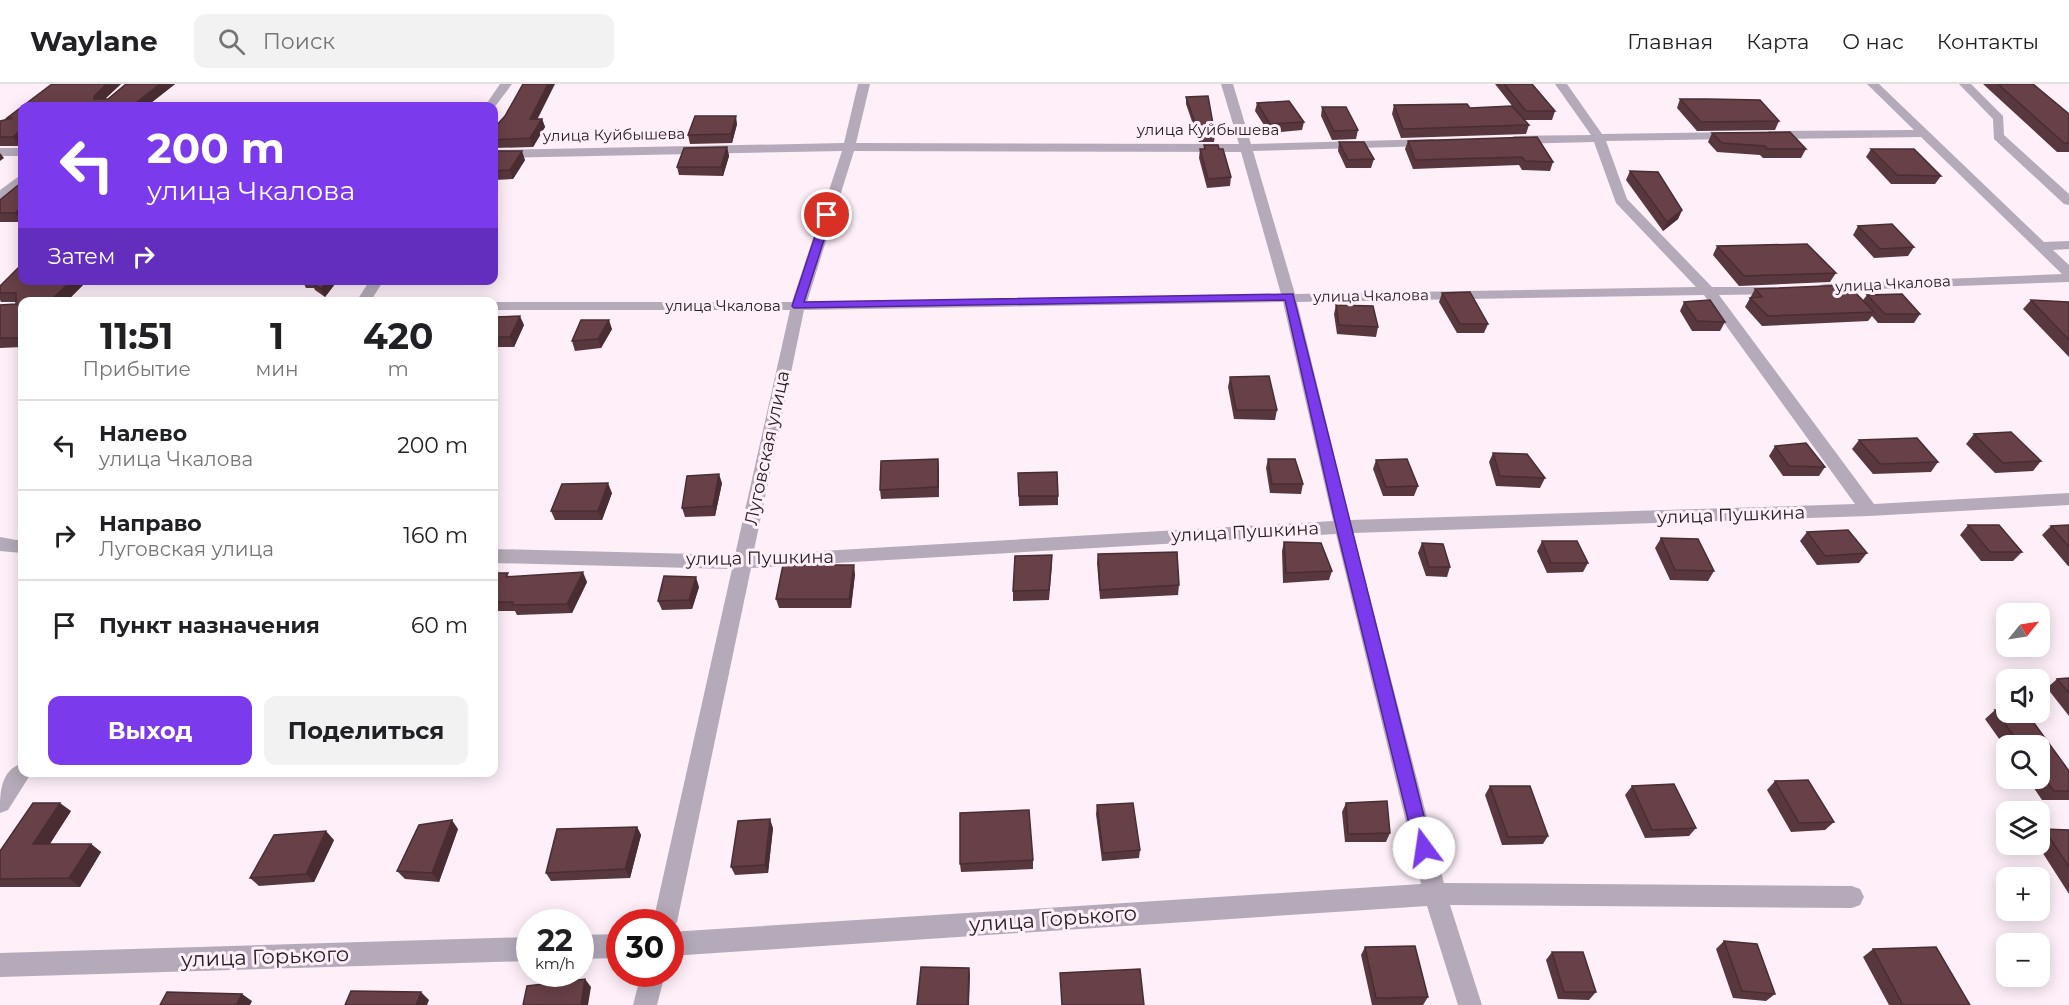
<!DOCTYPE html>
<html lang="ru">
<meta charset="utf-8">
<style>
body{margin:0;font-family:Montserrat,sans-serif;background:#f2f2f2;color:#202124;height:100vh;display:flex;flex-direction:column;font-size:22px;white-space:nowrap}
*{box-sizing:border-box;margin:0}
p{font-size:20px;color:#757577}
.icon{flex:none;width:33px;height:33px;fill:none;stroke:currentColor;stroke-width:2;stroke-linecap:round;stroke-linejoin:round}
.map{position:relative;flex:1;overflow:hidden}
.drawer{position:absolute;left:18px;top:213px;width:480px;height:480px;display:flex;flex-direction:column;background:#fff;border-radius:12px;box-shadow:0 3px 15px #0003}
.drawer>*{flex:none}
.guide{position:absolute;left:18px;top:18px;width:480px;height:183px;border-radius:12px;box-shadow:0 3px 15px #0003;background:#7c3aed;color:#fff;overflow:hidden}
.needle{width:39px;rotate:60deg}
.controls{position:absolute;left:1996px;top:519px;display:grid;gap:12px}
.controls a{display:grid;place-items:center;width:54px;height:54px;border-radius:12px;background:#fff;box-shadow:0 3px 15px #0003;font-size:30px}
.speed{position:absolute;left:516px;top:825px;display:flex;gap:12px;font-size:30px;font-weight:700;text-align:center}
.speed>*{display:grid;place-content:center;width:78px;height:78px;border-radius:50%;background:#fff;box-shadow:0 3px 15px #0003;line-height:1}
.speed small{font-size:15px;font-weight:400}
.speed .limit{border:9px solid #d22;background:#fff;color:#111}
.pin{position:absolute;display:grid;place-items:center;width:51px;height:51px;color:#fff;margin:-26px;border:3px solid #fff;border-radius:50%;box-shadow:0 2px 6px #0007}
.me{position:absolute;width:66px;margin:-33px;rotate:346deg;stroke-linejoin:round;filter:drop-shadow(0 0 4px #0008)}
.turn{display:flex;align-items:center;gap:21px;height:126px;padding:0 30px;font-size:27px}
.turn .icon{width:78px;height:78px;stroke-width:2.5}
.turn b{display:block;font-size:42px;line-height:51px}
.then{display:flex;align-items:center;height:57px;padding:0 30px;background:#0003;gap:12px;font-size:22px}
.eta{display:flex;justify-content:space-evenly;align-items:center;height:102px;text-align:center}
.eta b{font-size:36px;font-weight:700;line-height:42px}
.primary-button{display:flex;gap:12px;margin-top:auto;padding:12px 30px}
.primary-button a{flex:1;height:69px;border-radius:12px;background:#7c3aed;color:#fff;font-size:24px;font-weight:700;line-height:69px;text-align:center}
.primary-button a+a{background:#f2f2f2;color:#202124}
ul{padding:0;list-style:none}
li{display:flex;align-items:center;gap:18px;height:90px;padding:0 30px;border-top:2px solid #e0e0e0}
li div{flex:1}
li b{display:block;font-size:22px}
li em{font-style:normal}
header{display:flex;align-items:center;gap:36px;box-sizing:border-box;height:84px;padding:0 30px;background:#fff;border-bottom:2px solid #e0e0e0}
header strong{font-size:28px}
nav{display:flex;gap:33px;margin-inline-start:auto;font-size:21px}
.search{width:420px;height:54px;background:#f2f2f2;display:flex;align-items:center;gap:15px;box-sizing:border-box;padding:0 21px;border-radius:12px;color:#757577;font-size:22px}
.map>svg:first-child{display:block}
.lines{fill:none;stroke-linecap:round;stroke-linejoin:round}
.minor{fill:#b4aab9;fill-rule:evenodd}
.wall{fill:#59373e}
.shaded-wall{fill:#492d32}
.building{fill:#684048;stroke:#492d32;stroke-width:1.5}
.route{fill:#7c3aed;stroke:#51269a;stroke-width:1.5}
.labels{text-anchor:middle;stroke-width:6;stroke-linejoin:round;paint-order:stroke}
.far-street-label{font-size:15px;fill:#292025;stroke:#feeff8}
.street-label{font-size:18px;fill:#292025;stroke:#feeff8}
.near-street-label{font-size:21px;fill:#292025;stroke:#feeff8}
</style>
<header>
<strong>Waylane</strong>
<div class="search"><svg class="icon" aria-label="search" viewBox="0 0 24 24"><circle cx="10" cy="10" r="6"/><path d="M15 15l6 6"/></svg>Поиск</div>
<nav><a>Главная</a><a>Карта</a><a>О нас</a><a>Контакты</a></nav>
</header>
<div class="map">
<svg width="2069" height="921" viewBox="0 0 2069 921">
<rect width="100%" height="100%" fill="#feeff8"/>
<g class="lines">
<!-- minor -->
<g class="minor">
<path d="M500 0H512L494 24 485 22Z"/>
<path d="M858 0H870L856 59 1239 60 1221 0H1233L1251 60 1434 55V61L1430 62 1253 67 1295 210 1696 203 1616 119 1594 58 1514 60 1508 56 1514 52 1591 51 1555 0H1567L1602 50 1740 48V54L1736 55 1606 57 1627 115 1712 203H1781V209L1776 210 1719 211 1874 420 2069 409V421L1869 432 1353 449 1444 799 1852 802 1860 805 1864 813 1860 821 1852 824 1450 821 1482 921H1458L1427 822 670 872V848L1421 800 1336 450 751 484 677 838 670 847V838H653L732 485 494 479V465L735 471 790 226H494V218H792L842 67 494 74V66L844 59ZM854 67 1241 68 1281 210 807 218ZM1704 211 1855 420 1350 436 1297 218ZM1283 218 1333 437 753 471 804 226Z"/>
<path d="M1867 0H1879L2044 158 2069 157V165L2053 166 2069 181V198L1820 207V201L1825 200 2062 190 1921 53 1769 55 1763 51 1769 47 1914 46Z"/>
<path d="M1959 0H1971L2003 32 2004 51 2069 110V121L2064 120 1994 55 1993 35Z"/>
<rect x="0" y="64" width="22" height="8"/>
<path d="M22 90V100L0 117V106Z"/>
<path d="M370 196H384L370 218H356Z"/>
<path d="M0 453 22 457V469L0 467Z"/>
<path d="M22 679V688H32L8 726 0 729C0 709 0 687 22 679Z"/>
<path d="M620 850V874L580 875V851Z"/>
<path d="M530 853V877L0 893V869Z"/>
<path d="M641 890H665L657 921H633Z"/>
</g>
</g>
<!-- wall -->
<g class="wall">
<path d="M52 0H121L105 15H108L126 0H175L147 22H22V59L19 62H0V37L7 35V34Z"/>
<path d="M1495 0H1532L1555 27 1552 36H1524L1529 41 1526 50 1401 54 1392 30 1394 21 1470 24 1513 23Z"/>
<path d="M1983 0H2033L2069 30V68H2057Z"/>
<path d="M1186 13 1215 51 1214 58H1199L1186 20Z"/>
<path d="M1680 15 1779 37 1775 46 1697 47 1677 24Z"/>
<path d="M1257 19 1304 38 1302 46 1269 49 1255 27Z"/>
<path d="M1322 23 1358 46 1356 55 1332 56 1321 32Z"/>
<path d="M537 35H542L545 43 533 63 494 64V44Z"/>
<path d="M737 40 732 59 690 60 688 51Z"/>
<path d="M1712 49 1806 65 1801 74H1763L1760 71 1717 68 1708 58Z"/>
<path d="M1537 53 1553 78 1550 87 1522 86 1519 81 1413 85 1405 65 1408 57Z"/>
<path d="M1339 58 1374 75 1371 84H1346L1338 67Z"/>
<path d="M1204 61 1219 65 1231 93 1230 102 1207 104 1199 74 1200 65H1204Z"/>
<path d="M727 63 729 72 723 92 679 91 677 83Z"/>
<path d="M1871 65 1941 92 1935 100H1891L1866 73Z"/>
<path d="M494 67 525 76 513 95 494 96Z"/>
<path d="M1630 87 1682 126 1678 135 1663 147 1626 96Z"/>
<path d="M22 98V138H0V116Z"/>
<path d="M1858 142 1914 163 1908 172 1874 174 1853 151Z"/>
<path d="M1717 162 1836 189 1830 198 1739 202 1713 171Z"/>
<path d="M22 196H88L66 218H22V263L0 264V221L16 220V218H1L0 216V202Z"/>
<path d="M302 196H338L325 213 315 206 314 204H306Z"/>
<path d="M398 196H450L448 201H400Z"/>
<path d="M1755 205 1863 216 1867 211 1920 230 1914 239H1878L1872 232 1868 237 1762 242 1745 223Z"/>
<path d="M1442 209 1488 240 1484 249H1457L1439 218Z"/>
<path d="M2031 216 2069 218V273L2023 225Z"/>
<path d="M1684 218 1725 238 1720 247H1692L1680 227Z"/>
<path d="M1336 221 1378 243 1376 253 1337 250 1334 230Z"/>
<path d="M494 233 524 241 514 263H494Z"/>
<path d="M612 245 601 264 575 267 572 257Z"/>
<path d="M1230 293 1277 326 1275 336 1234 335 1228 303Z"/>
<path d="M1974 350 2041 377 2033 387 1995 389 1966 360Z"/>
<path d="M1859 356 1938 378 1931 388 1873 390 1852 365Z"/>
<path d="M1775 362 1825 383 1819 392H1783L1769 372Z"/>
<path d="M1493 369 1545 394 1540 404 1496 402 1489 378Z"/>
<path d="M938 375 939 413 881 415 880 406Z"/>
<path d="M1268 375 1303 400 1301 410 1270 409 1266 384Z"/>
<path d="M1376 376 1418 402 1414 412H1383L1373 385Z"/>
<path d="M1018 389 1058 412V421L1019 422Z"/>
<path d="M722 399 715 432 685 433 682 424Z"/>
<path d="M612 409 602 436H555L551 427Z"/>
<path d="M1968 441 2022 468 2013 477H1981L1960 451Z"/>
<path d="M2069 441V482H2068L2042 451 2051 442Z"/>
<path d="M1807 448 1867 469 1859 479 1817 481 1800 457Z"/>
<path d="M1661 454 1714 487 1708 497 1670 496 1655 464Z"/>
<path d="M1542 457 1588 479 1583 488 1547 489 1537 467Z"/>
<path d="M1284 458 1332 487 1329 496 1283 499 1282 467Z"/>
<path d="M1422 459 1450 483 1447 493 1426 492 1418 469Z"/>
<path d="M1098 470 1179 501 1178 511 1100 515 1097 479Z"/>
<path d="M1052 481 1049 516 1013 517V507Z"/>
<path d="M494 489 510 492 587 498 572 529 517 531 515 527H494Z"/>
<path d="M855 490 851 524H779L776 515Z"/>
<path d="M699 503 692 525 662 526 658 517Z"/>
<path d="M2069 594V632L2047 604 2057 595Z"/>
<path d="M1995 626H2007V628H2026L2069 687V716H2042L2027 694H2040V662H2007V666L1985 635Z"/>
<path d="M1775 697 1834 738 1825 746 1791 748 1767 706Z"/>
<path d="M1490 702 1548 752 1543 760 1502 761 1485 711Z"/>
<path d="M1632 702 1696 744 1689 752 1645 754 1625 711Z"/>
<path d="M1346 719 1390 749 1386 758H1345L1342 728Z"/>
<path d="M1097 721 1140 766 1139 774 1102 777 1096 730Z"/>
<path d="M71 727 50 760H91L101 768 80 803H0V767Z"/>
<path d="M637 743 641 751 630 794 551 797 546 789Z"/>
<path d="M773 744 768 789 735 791 731 783Z"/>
<path d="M458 745 439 798 405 795 397 787Z"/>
<path d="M2044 745 2069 746V810L2037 760H2040V748Z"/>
<path d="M334 756 314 798 259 802 250 794Z"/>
<path d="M1033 776V785L961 788 960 780Z"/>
<path d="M1724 857 1775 910 1766 917 1733 914 1716 865Z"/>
<path d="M1365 863 1428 913 1423 921H1372L1361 871Z"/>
<path d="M1873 865 1970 921H1889L1863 873Z"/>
<path d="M1552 868 1596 908 1589 916 1558 915 1546 876Z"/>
</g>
<!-- shaded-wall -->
<g class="shaded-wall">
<path d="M107 0H121L99 20 94 15V12Z"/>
<path d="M160 0H175L147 22H132Z"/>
<path d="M548 0H555L533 44 530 35Z"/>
<path d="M736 32 737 40 732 59 731 50Z"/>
<path d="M542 35 545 43 533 63 530 54Z"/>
<path d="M22 45V59L19 62 13 53Z"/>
<path d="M727 63 729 72 723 92 721 83Z"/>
<path d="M522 67 525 76 513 95 510 86Z"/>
<path d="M0 69 4 74 0 77Z"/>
<path d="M22 123V138L15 129Z"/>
<path d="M1682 126 1678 135 1663 147 1667 138Z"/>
<path d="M72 196H88L66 218H49Z"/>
<path d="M328 196H338L325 213 321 205Z"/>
<path d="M520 232 524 241 514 263 510 253Z"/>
<path d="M609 236 612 245 601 264 598 255Z"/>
<path d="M938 375 939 384V413L938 403Z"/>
<path d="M719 390 722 399 715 432 713 422Z"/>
<path d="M608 399 612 409 602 436 598 427Z"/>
<path d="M854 481 855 490 851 524 849 515Z"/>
<path d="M583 488 587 498 572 529 567 520Z"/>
<path d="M696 493 699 503 692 525 689 516Z"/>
<path d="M60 719 71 727 44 768 33 760Z"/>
<path d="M770 735 773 744 768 789 765 781Z"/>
<path d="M452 736 458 745 439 798 432 789Z"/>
<path d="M637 743 641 751 630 794 625 785Z"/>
<path d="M326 747 334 756 314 798 306 790Z"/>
<path d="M91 760 101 768 80 803 69 794Z"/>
<path d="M969 884 970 891 969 921H968Z"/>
<path d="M585 895 591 903 588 921H581Z"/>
<path d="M421 908 429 916 427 921H416Z"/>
<path d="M242 910 252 917 250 921H236Z"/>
</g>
<!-- building -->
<g class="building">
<path d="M52 0H107L94 12V15H108L126 0H160L132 22H22V45L13 53H0V37L13 34H7Z"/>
<path d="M523 0H548L530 35H542L530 54 494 56V44L505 32Z"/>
<path d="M1504 0H1532L1555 27H1526Z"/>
<path d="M1998 0H2033L2069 30V59H2064Z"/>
<path d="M1208 12 1215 51H1199L1186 13Z"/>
<path d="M1680 15H1708L1760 16 1779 37 1701 38Z"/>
<path d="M1289 17 1304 38 1270 40 1257 19Z"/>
<path d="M1467 20 1470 24 1512 22 1529 41 1403 45 1394 21Z"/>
<path d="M1322 23H1346L1358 46 1334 47Z"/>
<path d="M695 32H736L731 50 688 51Z"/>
<path d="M1790 48 1806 65H1767L1765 62 1722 59 1712 49Z"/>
<path d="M1537 53 1553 78 1525 77 1522 73 1415 76 1408 57Z"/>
<path d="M1339 58H1364L1374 75 1348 76Z"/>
<path d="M1204 61H1218L1219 65H1223L1231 93 1208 95 1200 65H1205Z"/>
<path d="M727 63 721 83H677L684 64Z"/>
<path d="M1871 65H1914L1941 92 1897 91Z"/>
<path d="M494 67H522L510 86 494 87Z"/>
<path d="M1630 87 1658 88 1682 126 1667 138Z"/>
<path d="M22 98V123L15 129H0V116Z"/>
<path d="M1892 140 1914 163 1880 165 1858 142Z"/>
<path d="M1807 160 1836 189 1744 192 1717 162Z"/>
<path d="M22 180V196H72L49 218H22V254H0V221L16 220V209H0V202Z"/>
<path d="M309 196H328L321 205 311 199 312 197Z"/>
<path d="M1848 201 1874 228 1768 232 1750 214 1762 213 1755 205Z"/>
<path d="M1470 208 1488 240H1460L1442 209Z"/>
<path d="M1902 210 1920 230H1885L1867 211Z"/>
<path d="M1710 216 1725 238 1697 237 1684 218Z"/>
<path d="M2031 216 2068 218H2069V256Z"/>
<path d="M1336 221 1373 222 1378 243 1339 241Z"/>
<path d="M520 232 510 253H494V233Z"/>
<path d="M581 236H609L598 255 572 257Z"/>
<path d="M1269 292 1277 326H1236L1230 293Z"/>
<path d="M2011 348 2041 377 2003 379 1974 350Z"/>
<path d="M1917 354 1938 378 1880 380 1859 356Z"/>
<path d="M1806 359 1825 383 1789 382 1775 362Z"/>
<path d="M1493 369 1527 370 1545 394 1500 392Z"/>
<path d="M938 375V403L880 406 881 377Z"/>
<path d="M1268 375H1295L1303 400H1272Z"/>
<path d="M1407 375 1418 402 1386 403 1376 376Z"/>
<path d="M1057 388 1058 412H1019L1018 389Z"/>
<path d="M719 390 713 422 682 424 687 392Z"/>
<path d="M608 399 598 427H551L562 400Z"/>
<path d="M1968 441H1999L2022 468H1990Z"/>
<path d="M2069 441V463L2051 442Z"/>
<path d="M1848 446 1867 469 1825 472 1807 448Z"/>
<path d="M1661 454 1698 455 1714 487 1675 486Z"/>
<path d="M1542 457H1577L1588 479H1551Z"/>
<path d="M1284 458 1321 459 1332 487 1286 489Z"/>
<path d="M1422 459 1443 460 1450 483H1429Z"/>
<path d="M1177 468 1179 501 1100 506 1098 470Z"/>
<path d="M1052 471 1049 506 1013 507 1015 472Z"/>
<path d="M783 481H854L849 515H776Z"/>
<path d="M583 488 567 520 512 521 513 518H494V489H508L506 493Z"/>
<path d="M664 492 696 493 689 516 658 517Z"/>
<path d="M2069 594V609L2057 595Z"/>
<path d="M1995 626H2007V628H2026L2069 687V707H2054L2040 689V662H2021Z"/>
<path d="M1808 696 1834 738 1799 739 1775 697Z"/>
<path d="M1674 700 1696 744 1652 746 1632 702Z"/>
<path d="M1490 702H1530L1548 752 1508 753Z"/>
<path d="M1387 717 1390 749 1348 750 1346 719Z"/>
<path d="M33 719H60L33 760H91L69 794 0 795V767Z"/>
<path d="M1133 719 1140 766 1103 769 1097 721Z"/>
<path d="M1029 726 1033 776 960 780V729Z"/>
<path d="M770 735 765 781 731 783 738 737Z"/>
<path d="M452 736 432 789 397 787 419 741Z"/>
<path d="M637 743 625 785 546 789 557 745Z"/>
<path d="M2044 745 2069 746V783Z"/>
<path d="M326 747 306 790 250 794 274 751Z"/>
<path d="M1724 857 1757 860 1775 910 1742 907Z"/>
<path d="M1415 862 1428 913 1376 914 1365 863Z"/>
<path d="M1936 863 1970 921H1903L1873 865Z"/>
<path d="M1552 868H1583L1596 908H1564Z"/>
<path d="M921 883 969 884 968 921H917Z"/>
<path d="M1140 885 1144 921H1062L1060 889Z"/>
<path d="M585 895 581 921H523L527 902Z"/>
<path d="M351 907 421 908 416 921H345Z"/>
<path d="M167 908 242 910 236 921H160Z"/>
</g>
<!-- route -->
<path class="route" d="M827 128 832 131 804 218 1293 210 1432 764 1430 769 1424 772 1418 769 1415 764 1336 442 1285 216 794 224 792 222 822 131Z"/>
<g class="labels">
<!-- far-street labels -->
<g class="far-street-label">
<text x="1208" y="51">улица Куйбышева</text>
<text transform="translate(614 51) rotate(-1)" y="5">улица Куйбышева</text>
<text transform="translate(1893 200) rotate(-3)" y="5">улица Чкалова</text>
<text transform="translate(1371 212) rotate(-1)" y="5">улица Чкалова</text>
<text x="723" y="227">улица Чкалова</text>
</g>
<!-- street labels -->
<g class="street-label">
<text transform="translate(767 364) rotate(-78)" y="6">Луговская улица</text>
<text transform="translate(1731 431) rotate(-2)" y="6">улица Пушкина</text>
<text transform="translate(1245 448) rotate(-3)" y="6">улица Пушкина</text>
<text transform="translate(760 474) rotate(-1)" y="6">улица Пушкина</text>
</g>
<!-- near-street labels -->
<g class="near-street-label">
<text transform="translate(1053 835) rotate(-4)" y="7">улица Горького</text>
<text transform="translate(265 873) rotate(-2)" y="7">улица Горького</text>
</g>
</g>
</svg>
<div class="controls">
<a><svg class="needle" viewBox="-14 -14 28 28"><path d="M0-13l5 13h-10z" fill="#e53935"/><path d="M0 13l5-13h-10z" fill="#757577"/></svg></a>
<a><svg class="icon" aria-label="sound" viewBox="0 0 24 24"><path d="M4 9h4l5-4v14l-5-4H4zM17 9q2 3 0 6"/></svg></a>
<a><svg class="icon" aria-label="search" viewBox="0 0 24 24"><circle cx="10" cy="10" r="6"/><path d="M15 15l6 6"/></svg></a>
<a><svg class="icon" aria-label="layers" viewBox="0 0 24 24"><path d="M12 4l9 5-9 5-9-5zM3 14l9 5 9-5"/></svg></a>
<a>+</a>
<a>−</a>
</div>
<div class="speed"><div>22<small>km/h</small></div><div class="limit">30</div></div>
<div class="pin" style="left:827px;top:131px;background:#d93025"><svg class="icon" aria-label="arrive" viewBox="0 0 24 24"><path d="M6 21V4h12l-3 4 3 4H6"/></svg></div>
<svg class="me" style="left:1424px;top:764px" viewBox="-20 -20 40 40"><circle r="19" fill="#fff"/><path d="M0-13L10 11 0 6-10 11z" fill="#7c3aed"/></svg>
<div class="guide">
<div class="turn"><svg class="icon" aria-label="left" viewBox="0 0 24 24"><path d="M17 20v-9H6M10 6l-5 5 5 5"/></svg><div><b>200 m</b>улица Чкалова</div></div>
<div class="then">Затем<svg class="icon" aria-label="right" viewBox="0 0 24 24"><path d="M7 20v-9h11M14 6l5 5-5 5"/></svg></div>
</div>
<section class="drawer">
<div class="eta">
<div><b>11:51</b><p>Прибытие</p></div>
<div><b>1</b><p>мин</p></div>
<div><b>420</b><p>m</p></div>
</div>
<ul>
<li><svg class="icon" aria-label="left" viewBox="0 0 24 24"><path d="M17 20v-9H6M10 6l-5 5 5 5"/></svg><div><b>Налево</b><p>улица Чкалова</p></div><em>200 m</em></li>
<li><svg class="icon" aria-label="right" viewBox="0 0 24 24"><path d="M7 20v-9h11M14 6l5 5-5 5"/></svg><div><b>Направо</b><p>Луговская улица</p></div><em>160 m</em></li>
<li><svg class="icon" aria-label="arrive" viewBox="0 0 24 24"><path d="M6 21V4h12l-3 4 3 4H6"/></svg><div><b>Пункт назначения</b></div><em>60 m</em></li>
</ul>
<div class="primary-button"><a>Выход</a><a>Поделиться</a></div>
</section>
</div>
